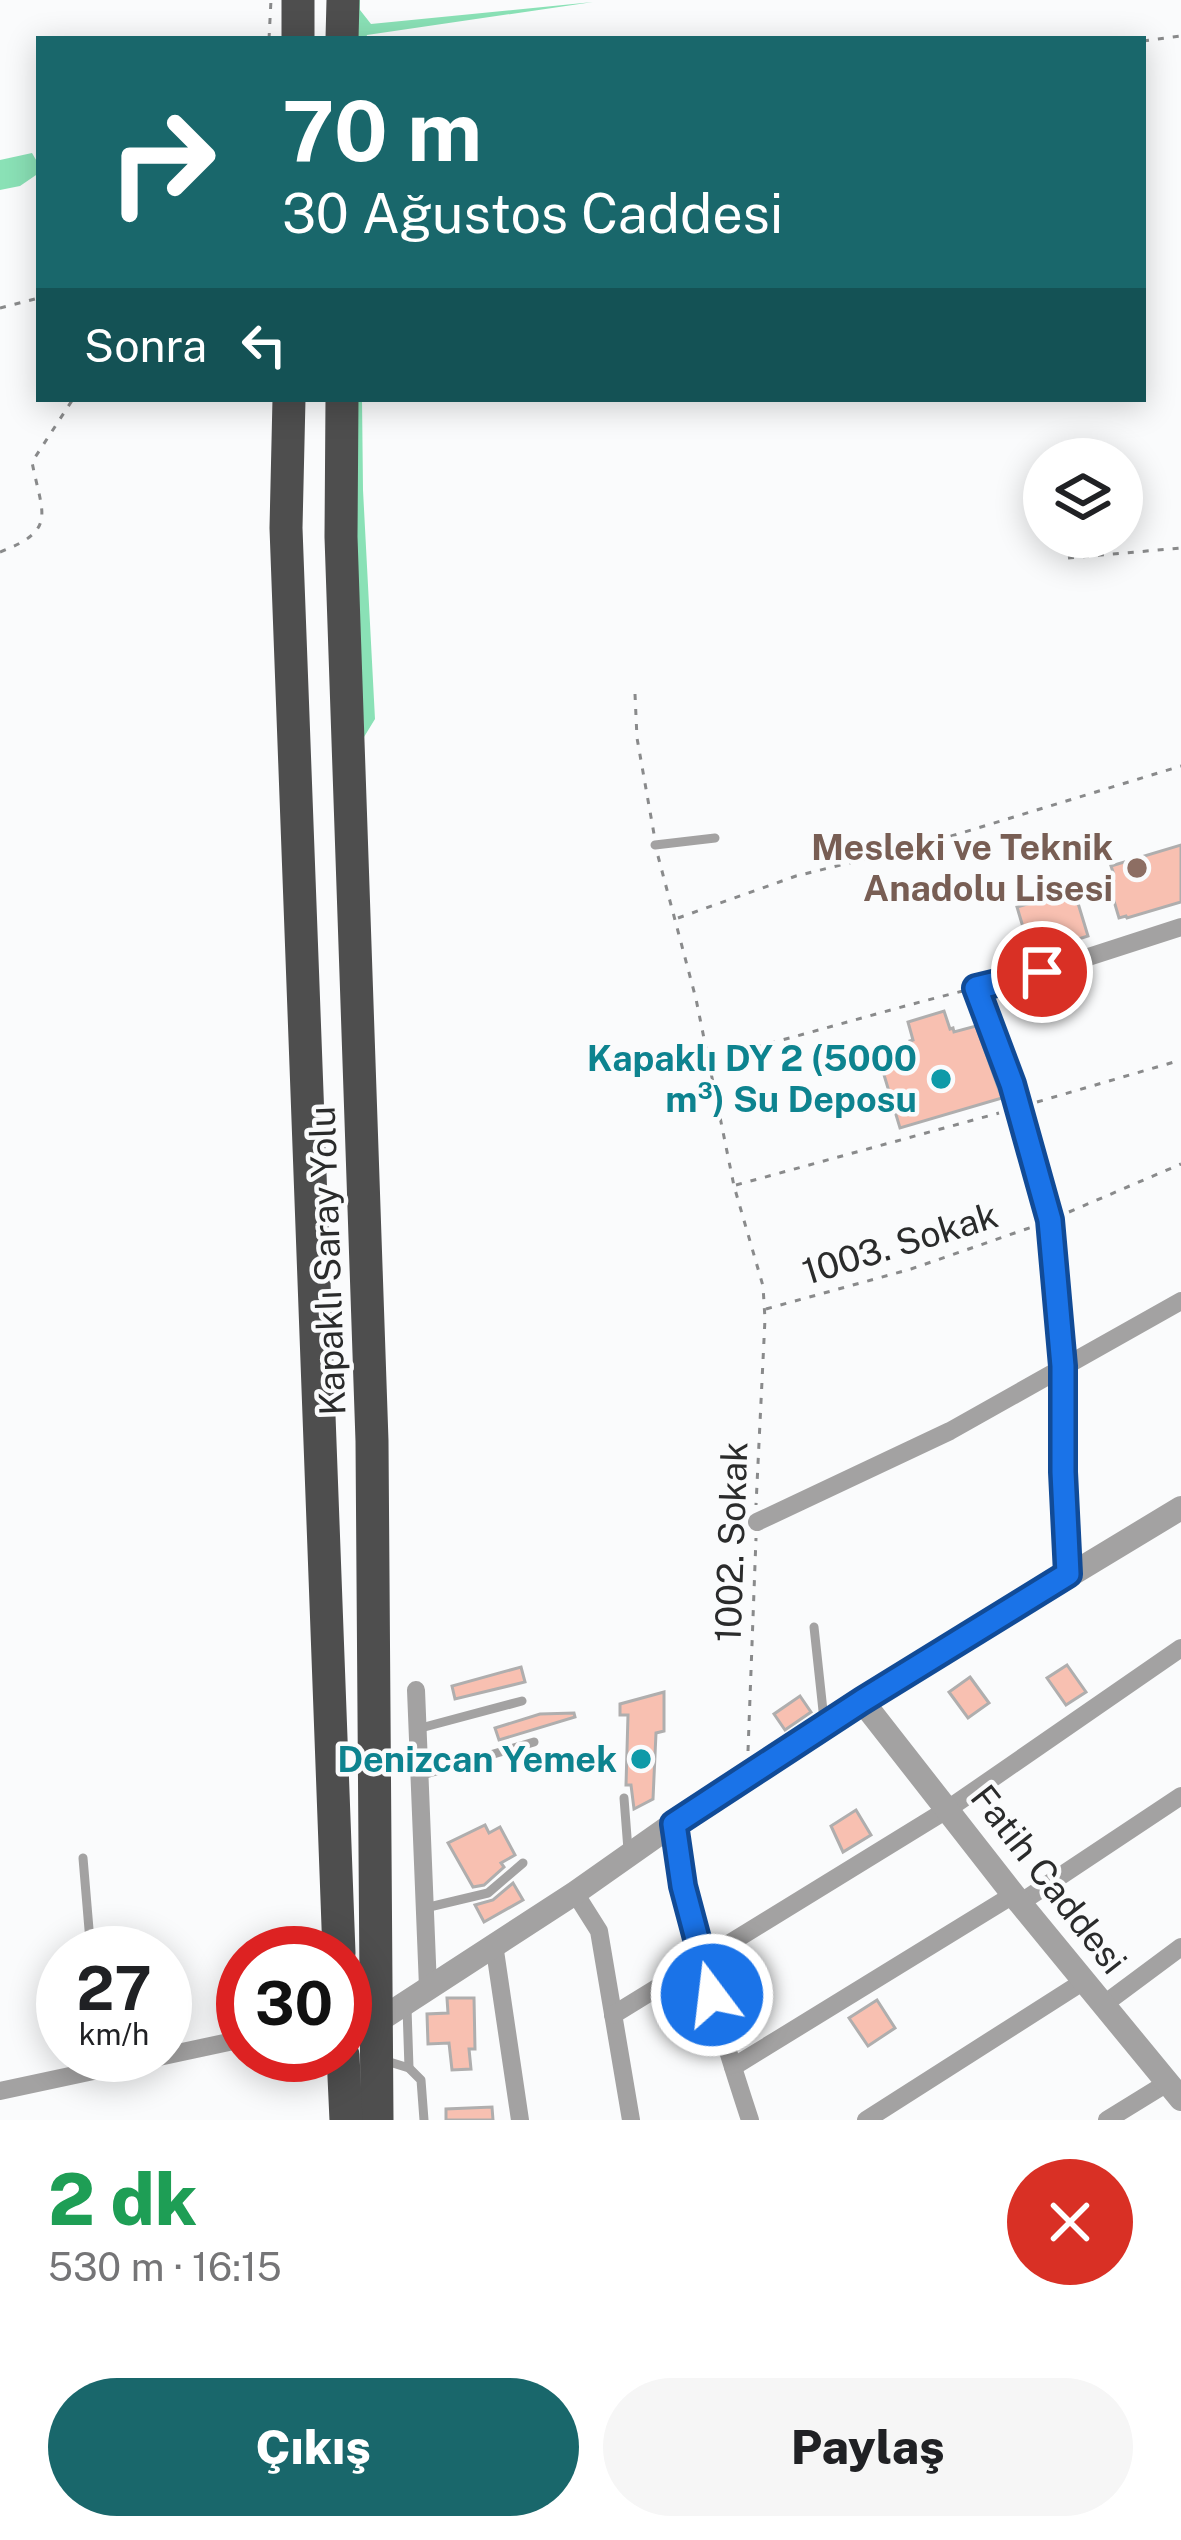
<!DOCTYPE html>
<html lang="tr">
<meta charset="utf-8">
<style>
body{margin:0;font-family:"Public Sans",sans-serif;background:#f6f6f6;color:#202124;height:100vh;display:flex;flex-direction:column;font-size:45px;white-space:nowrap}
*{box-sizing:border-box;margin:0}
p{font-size:39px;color:#757577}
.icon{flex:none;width:66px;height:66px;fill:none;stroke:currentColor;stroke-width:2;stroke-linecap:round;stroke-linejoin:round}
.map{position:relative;height:2120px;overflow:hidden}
.panel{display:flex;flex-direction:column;background:#fff;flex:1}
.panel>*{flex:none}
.guide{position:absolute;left:36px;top:36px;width:1110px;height:366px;border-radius:0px;box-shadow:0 6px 30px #0003;background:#19676b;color:#fff;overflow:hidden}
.buttons{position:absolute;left:1023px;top:438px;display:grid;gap:24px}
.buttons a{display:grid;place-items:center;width:120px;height:120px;border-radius:50%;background:#fff;box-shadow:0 6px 30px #0003;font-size:60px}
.speed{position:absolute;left:36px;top:1926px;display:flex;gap:24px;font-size:60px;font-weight:700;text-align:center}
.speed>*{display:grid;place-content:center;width:156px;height:156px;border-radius:50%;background:#fff;box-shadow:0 6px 30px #0003;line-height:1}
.speed small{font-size:30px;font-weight:400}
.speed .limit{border:18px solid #d22;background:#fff;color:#111}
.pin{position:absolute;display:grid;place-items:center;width:102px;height:102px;color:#fff;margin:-51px;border:6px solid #fff;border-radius:50%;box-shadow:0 3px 12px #0007}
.me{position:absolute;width:132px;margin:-66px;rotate:345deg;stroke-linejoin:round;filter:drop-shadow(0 0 9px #0008)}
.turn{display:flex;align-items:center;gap:42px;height:252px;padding:0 48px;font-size:54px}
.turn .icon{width:156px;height:156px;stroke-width:2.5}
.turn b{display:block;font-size:84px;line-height:102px}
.then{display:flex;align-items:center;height:114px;padding:0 48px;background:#0003;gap:24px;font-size:45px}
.round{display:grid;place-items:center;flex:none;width:126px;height:126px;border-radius:63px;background:#f6f6f6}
.overview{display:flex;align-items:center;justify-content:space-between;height:204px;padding:0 48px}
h1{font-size:72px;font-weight:800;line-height:90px;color:#1e9e55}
.action{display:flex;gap:24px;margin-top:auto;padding:24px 48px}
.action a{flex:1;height:138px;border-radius:72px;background:#19676b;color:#fff;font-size:48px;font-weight:800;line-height:138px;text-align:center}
.action a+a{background:#f6f6f6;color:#202124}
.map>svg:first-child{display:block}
.green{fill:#8ae1b6}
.building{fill:#f8c0b1;stroke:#afaeae;stroke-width:3}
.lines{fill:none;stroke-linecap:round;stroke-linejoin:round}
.path{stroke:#898a8b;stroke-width:3;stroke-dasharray:6 9;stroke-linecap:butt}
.service{stroke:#a3a2a2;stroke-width:9}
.minor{stroke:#a3a2a2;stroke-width:18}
.tertiary{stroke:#a3a2a2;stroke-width:24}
.trunk{stroke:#4e4e4e;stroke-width:33}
.route-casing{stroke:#114b97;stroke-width:30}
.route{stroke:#1a73e8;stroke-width:21}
.education-dot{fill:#8d6e63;stroke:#fafbfc;stroke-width:4.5}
.culture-dot{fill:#0f9aa8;stroke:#fafbfc;stroke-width:4.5}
.labels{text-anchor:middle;stroke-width:9;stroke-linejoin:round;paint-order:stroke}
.education-label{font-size:36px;font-weight:bold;fill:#785e54;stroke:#fafbfc;text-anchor:end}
.culture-label{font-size:36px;font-weight:bold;fill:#0d838f;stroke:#fafbfc;text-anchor:end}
.street-label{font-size:36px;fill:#2a2b2b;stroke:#fafbfc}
</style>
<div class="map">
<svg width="1181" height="2120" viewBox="0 0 1181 2120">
<rect width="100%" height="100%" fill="#fafbfc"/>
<!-- green -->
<g class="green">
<path d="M353 0H360V10L371 24 593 2 367 35 366 39H352Z"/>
<path d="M32 153 39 165V173L20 186 0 190V160Z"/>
<path d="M348 399H362L363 490 375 719 364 737Z"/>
</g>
<!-- building -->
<g class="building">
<path d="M1181 845V902L1127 918 1126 916 1119 918 1106 874 1113 872 1111 866Z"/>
<path d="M1074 890 1088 936 1031 954 1017 907Z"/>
<path d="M944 1011 950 1029 953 1028 954 1032 976 1026 1002 1098 900 1128 878 1055 912 1045 910 1041 913 1040 908 1022Z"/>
<path d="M1067 1665 1086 1692 1066 1705 1047 1678Z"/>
<path d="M521 1667 525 1682 455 1699 452 1686Z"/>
<path d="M970 1677 989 1703 968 1718 949 1692Z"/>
<path d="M664 1692V1731L656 1733 653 1799 634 1809 631 1785H626L628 1715H620V1704Z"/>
<path d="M800 1696 811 1712 785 1730 774 1714Z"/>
<path d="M574 1713 575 1717 499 1740 495 1728 540 1714Z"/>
<path d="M856 1810 871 1835 843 1852 831 1826Z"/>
<path d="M485 1825 489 1833 500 1827 515 1855 501 1863 504 1867 484 1885 473 1887 448 1843Z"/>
<path d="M513 1883 523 1900 484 1922 475 1905 493 1900Z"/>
<path d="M447 1998H474L475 2049H469L471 2069 452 2070 449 2043 428 2044 427 2014 448 2013Z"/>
<path d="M877 2000 895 2028 868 2046 849 2018Z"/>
<path d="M492 2107 493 2120H446V2109Z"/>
</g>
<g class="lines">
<!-- path -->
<g class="path">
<path d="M269 39 271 0"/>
<path d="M1143 41 1181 36"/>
<path d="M0 308 39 298"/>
<path d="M0 552C58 530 42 514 32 462L73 399"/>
<path d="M1068 558 1181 548"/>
<path d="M635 694 637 738 654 834"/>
<path d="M658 856 696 999 734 1186 763 1286 765 1319 756 1505"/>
<path d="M678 918 796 876 922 845 1181 766"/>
<path d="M711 1058C796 1038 878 1012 963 991"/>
<path d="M1037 1102 1181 1060"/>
<path d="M736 1185 999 1113"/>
<path d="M1069 1212 1181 1164"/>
<path d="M766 1309 911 1269 1032 1227"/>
<path d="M748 1751 756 1538"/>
<path d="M237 1962 243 1965"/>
</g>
<!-- service -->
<g class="service">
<path d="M655 845 715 838"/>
<path d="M814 1627 824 1720"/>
<path d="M417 1729 522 1701"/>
<path d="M419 1776 534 1742"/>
<path d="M624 1798 628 1850"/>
<path d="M83 1858 91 1953"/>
<path d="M425 1908 488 1893 523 1863"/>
<path d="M407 2008 409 2068"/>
<path d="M383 2060 409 2068 421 2080 424 2120"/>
</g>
<!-- minor -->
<g class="minor">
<path d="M757 1522 950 1431 1181 1301"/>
<path d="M1068 1574 1063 1472V1366L1050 1220 1012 1084 977 988 1042 972 1181 927"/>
<path d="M416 1690 428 1987"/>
<path d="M673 1824C689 1925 718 2023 750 2120"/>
<path d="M575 1893 599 1931 631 2120"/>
<path d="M1020 1903 1181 1796"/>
<path d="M494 1944 520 2120"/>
<path d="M1103 2005 1181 1947"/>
<path d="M613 2015 948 1809 1181 1648"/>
<path d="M733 2067 1013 1895"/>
<path d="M0 2091 243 2039"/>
<path d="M866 2120 1084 1981"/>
<path d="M1107 2120 1167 2083"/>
</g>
<!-- tertiary -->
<g class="tertiary">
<path d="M862 1701 1020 1903 1181 2099"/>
<path d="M375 2023 575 1893 673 1824 862 1701 1181 1508"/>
</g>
<!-- trunk -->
<g class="trunk">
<path d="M298 39V0"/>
<path d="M342 39 343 0"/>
<path d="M289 399 286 528 339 1953"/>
<path d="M342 399 341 537 372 1441 377 2120"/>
<path d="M343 2055 346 2120"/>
</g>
</g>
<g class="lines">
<!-- route casing -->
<g class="route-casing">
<path id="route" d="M712 1995 683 1886 674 1824 862 1701 1068 1574 1063 1472V1366L1050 1220 1012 1084 976 988 1042 972"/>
</g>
<!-- route -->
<use href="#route" class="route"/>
</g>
<!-- markers -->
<circle class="education-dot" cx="1137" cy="868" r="12"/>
<g class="culture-dot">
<circle cx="941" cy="1079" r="12"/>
<circle cx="641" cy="1759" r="12"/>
</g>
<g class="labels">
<!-- education labels -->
<g class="education-label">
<text x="1113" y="860">Mesleki ve Teknik<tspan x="1113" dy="41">Anadolu Lisesi</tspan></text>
</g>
<!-- culture labels -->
<g class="culture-label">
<text x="917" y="1071">Kapaklı DY 2 (5000<tspan x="917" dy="41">m³) Su Deposu</tspan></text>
<text x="617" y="1772">Denizcan Yemek</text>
</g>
<!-- street labels -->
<g class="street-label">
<text transform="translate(900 1243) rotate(-17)" y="13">1003. Sokak</text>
<text transform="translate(327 1261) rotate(-92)" y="13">Kapaklı Saray Yolu</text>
<text transform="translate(731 1542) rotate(-88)" y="13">1002. Sokak</text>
<text transform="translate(1049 1879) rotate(52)" y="13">Fatih Caddesi</text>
</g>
</g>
</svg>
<div class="buttons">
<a><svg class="icon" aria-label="layers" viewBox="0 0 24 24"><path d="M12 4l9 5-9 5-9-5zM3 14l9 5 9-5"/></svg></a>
</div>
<div class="speed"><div>27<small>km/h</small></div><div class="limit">30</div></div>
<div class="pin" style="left:1042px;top:972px;background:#d93025"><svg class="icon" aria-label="arrive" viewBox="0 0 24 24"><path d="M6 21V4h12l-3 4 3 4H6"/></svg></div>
<svg class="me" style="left:712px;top:1995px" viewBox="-20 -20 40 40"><circle r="17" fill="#1a73e8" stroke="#fff" stroke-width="3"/><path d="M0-11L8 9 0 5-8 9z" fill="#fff"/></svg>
<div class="guide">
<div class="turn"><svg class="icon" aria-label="right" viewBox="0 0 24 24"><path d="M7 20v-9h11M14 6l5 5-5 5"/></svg><div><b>70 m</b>30 Ağustos Caddesi</div></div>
<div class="then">Sonra<svg class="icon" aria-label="left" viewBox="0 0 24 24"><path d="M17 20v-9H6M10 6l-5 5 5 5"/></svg></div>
</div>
</div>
<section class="panel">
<div class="overview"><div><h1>2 dk</h1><p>530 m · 16:15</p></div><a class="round" style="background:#d93025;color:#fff"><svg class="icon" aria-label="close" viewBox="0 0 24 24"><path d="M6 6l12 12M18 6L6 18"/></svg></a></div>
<div class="action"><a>Çıkış</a><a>Paylaş</a></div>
</section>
